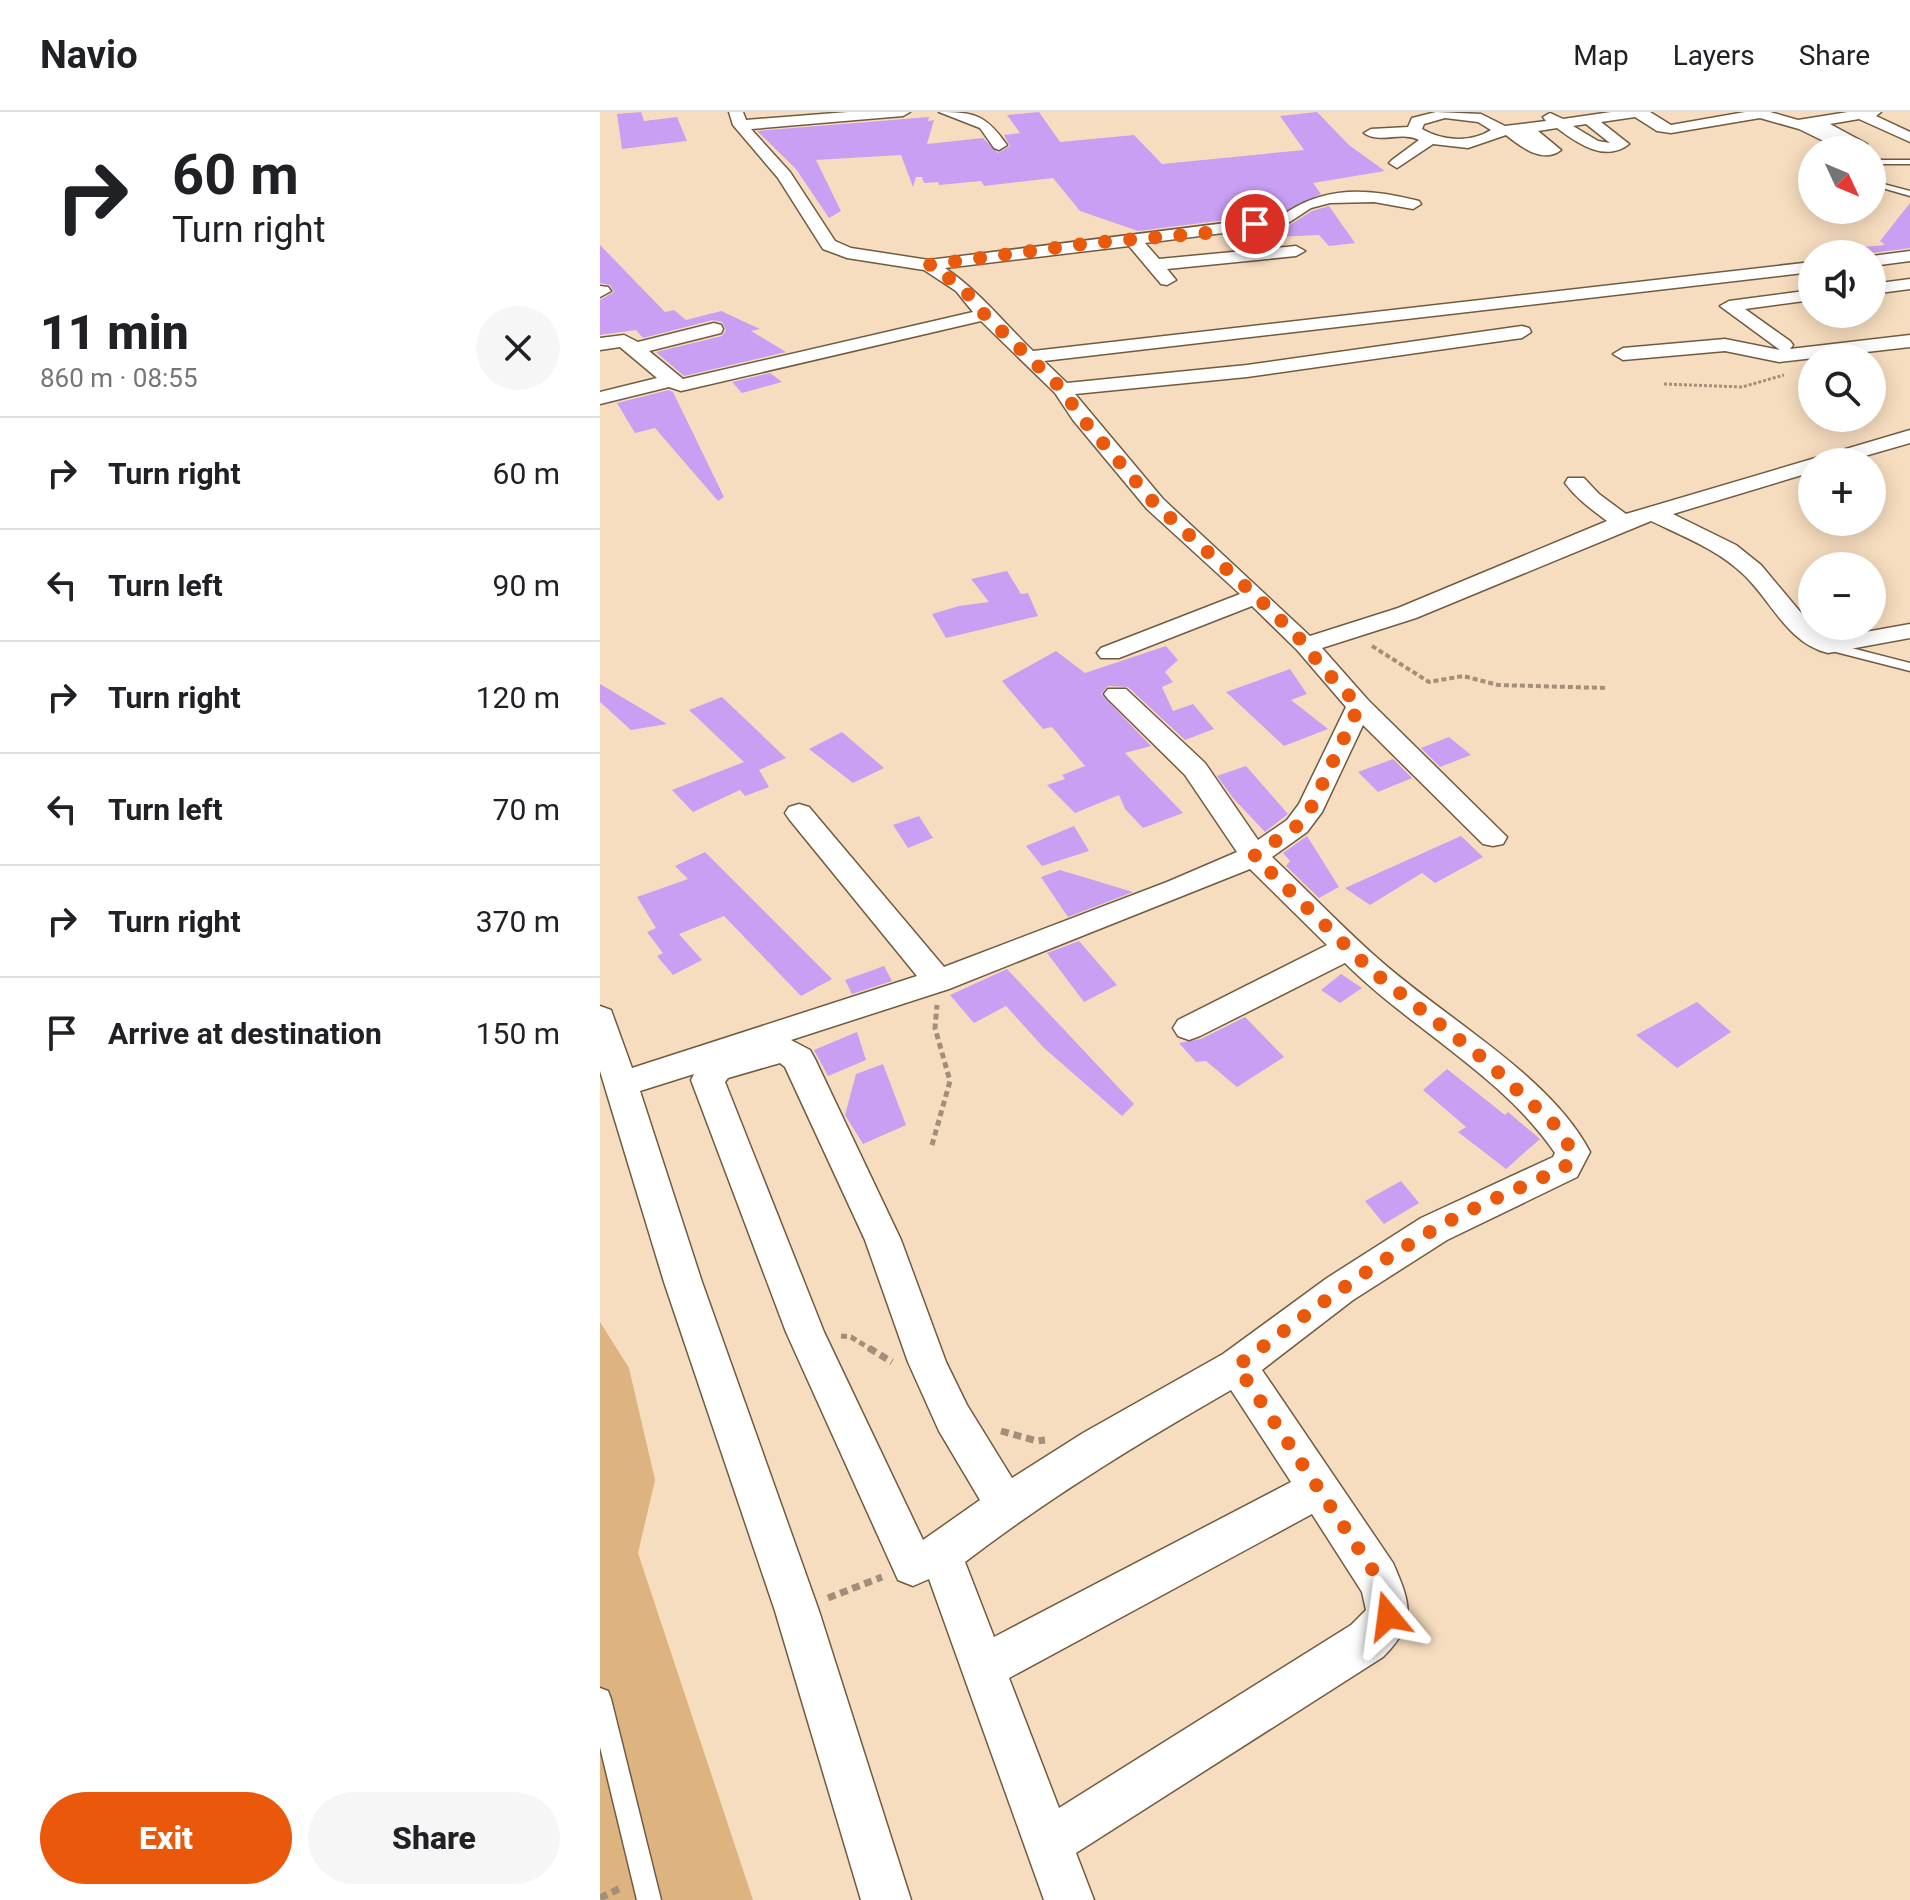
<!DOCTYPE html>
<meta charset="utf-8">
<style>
body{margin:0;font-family:Roboto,sans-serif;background:#f6f6f6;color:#202124;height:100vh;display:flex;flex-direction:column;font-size:30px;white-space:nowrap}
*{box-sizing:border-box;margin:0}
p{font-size:26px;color:#757577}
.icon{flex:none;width:44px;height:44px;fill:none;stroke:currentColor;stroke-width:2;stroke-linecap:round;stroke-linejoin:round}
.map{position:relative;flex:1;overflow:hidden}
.sheet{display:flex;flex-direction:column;background:#fff;width:600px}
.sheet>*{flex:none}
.hud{background:#fff;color:#202124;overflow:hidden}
.needle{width:52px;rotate:134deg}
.buttons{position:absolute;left:1198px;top:24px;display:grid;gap:16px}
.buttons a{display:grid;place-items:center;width:88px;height:88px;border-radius:50%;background:#fff;box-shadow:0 4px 20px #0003;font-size:40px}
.pin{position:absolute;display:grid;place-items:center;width:68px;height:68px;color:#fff;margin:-34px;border:4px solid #fff;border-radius:50%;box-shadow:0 2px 8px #0007}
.me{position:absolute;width:88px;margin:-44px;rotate:344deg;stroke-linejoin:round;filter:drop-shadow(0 0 6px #0008)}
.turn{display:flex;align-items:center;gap:28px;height:168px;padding:0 40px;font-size:36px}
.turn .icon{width:104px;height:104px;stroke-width:2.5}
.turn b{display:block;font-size:56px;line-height:68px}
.round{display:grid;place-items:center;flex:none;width:84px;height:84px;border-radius:42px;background:#f6f6f6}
.headline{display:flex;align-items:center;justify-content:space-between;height:136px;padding:0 40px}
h1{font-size:48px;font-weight:800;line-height:60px}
.cta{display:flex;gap:16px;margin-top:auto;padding:16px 40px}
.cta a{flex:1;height:92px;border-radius:48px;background:#ea580c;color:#fff;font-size:32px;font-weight:800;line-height:92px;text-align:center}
.cta a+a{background:#f6f6f6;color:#202124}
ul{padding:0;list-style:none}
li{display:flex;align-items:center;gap:24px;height:112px;padding:0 40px;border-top:2px solid #e0e0e0}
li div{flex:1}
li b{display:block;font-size:30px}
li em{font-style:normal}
header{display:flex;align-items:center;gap:48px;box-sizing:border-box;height:112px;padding:0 40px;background:#fff;border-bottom:2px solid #e0e0e0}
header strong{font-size:38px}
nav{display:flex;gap:44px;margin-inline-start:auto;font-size:28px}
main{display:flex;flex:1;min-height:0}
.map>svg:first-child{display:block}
.green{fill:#ddb480}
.building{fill:#c99ff3}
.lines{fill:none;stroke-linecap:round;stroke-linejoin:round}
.lane-casing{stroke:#715b40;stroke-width:3}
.street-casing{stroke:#715b40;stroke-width:3}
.path-far3{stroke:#a38f79;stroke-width:3;stroke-dasharray:3 2;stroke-linecap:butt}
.path-far2{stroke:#a38f79;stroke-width:4;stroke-dasharray:5 3;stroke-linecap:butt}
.path-far1{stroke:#a38f79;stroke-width:5;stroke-dasharray:6 4;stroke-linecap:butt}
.path{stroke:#a38f79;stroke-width:7;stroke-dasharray:8 5;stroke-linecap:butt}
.lane{fill:#fff;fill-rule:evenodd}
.street{fill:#fff;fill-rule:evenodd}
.route{stroke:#ea580c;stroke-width:14;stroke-dasharray:0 25.2}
</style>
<header>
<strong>Navio</strong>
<nav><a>Map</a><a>Layers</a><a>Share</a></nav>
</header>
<main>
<section class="sheet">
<div class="hud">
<div class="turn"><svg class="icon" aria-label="right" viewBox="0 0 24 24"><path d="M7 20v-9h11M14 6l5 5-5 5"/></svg><div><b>60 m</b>Turn right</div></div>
</div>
<div class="headline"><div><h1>11 min</h1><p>860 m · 08:55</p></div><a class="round"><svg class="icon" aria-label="close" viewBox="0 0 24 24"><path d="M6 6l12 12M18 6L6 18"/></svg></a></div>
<ul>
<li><svg class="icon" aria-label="right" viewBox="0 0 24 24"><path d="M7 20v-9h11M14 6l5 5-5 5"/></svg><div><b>Turn right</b></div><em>60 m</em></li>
<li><svg class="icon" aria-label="left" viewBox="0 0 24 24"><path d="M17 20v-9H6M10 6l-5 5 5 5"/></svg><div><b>Turn left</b></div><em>90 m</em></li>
<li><svg class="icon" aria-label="right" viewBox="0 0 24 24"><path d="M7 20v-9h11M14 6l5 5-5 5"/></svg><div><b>Turn right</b></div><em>120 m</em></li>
<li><svg class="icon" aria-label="left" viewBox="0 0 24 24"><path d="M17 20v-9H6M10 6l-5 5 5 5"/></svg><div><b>Turn left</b></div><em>70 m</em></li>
<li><svg class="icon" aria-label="right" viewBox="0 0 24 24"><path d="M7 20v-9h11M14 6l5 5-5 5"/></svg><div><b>Turn right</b></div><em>370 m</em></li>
<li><svg class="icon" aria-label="arrive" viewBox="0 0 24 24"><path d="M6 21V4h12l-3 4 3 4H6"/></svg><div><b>Arrive at destination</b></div><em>150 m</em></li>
</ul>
<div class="cta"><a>Exit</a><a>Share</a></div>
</section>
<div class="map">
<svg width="1310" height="1788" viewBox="0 0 1310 1788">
<rect width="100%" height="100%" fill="#f7ddbf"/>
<!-- green -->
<path class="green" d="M0 1210 29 1256 55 1368 38 1441 153 1788H0Z"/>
<!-- building -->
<g class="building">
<path d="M41 0 44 9 77 5 87 29 22 37 17 2Z"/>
<path d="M439 0 460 30 534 23 562 52 704 38 680 4 717 0 749 33 785 59 713 71 721 82 680 101 538 119 480 99 453 66 384 74 381 69 339 73 338 70 324 71 322 65H316L313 75 301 43 216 48 241 99 229 106 196 57 157 19 329 5 328 9 334 8 327 32 383 26 398 41 410 34 404 23 420 21 407 3Z"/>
<path d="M1310 91V136L1272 141 1263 135 1285 133 1280 129Z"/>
<path d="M729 94 755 131 729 134 719 123 654 126 651 120 685 116 712 99Z"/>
<path d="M0 133 65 200 74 198 86 208 121 199 160 217 151 219 186 240 84 264 56 240 122 224 126 218 122 210 113 208 43 226 36 218 0 223V188L14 180 10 173 0 171Z"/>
<path d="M170 261 182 270 142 281 132 270Z"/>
<path d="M69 278 73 280 124 385 118 389 55 316 35 321 17 291Z"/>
<path d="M407 459 421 482 428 481 438 504 346 526 332 502 359 494 389 490 371 467Z"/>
<path d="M566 534 578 548 565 560 573 570 562 575 573 599 593 592 614 617 585 628 528 575 508 574 501 582 551 634 525 641 583 701 543 716 525 697 519 683 475 701 447 673 465 667 462 663 485 654 452 615 443 617 402 569 456 539 485 561Z"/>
<path d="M690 557 707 582 691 588 728 617 684 634 626 580Z"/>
<path d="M0 572 67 612 31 618 0 590Z"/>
<path d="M122 585 186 646 159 658 169 675 145 684 140 678 93 700 72 678 144 650 89 598Z"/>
<path d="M242 620 284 656 253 671 209 637Z"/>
<path d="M849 625 871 643 840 655 821 636Z"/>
<path d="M793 647 812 666 778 680 758 660Z"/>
<path d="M646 654 688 702 665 720 633 686 617 664Z"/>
<path d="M319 704 333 726 308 736 293 713Z"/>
<path d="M474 714 489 739 442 754 426 734Z"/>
<path d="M707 724 739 775 719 786 686 754 690 749 683 741Z"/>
<path d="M861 724 883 745 835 771 822 761 770 793 745 776Z"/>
<path d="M105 740 232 867 201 884 124 804 79 822 102 848 73 863 57 844 63 841 47 820 56 816 37 785 88 767 75 754Z"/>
<path d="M460 758 533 780 468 805 441 765Z"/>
<path d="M479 829 517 873 484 890 447 841Z"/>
<path d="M284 854 292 869 252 882 245 868Z"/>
<path d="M407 857 534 992 522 1004 444 936 406 894 374 911 350 883Z"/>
<path d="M741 862 762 876 740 891 721 878Z"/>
<path d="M1097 890 1131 920 1077 956 1036 923Z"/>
<path d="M645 905 684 945 637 975 606 949 596 950 579 931 601 927Z"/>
<path d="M257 920 266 948 228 964 214 938Z"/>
<path d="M283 952 306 1013 263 1032 245 1003 256 962Z"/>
<path d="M847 957 905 1003 908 1000 940 1027 906 1057 858 1020 866 1015 823 978Z"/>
<path d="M801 1069 819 1091 784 1112 765 1089Z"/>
</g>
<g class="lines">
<!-- lane casing -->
<g class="lane-casing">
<g id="lane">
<rect x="1272" y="48" width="38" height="4"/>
<path d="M1272 69 1310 79V84L1272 73Z"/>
<path d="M1228 530 1310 551V559L1224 537 1222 534Z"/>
<path d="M0 1576 8 1579 11 1587 61 1788H37L0 1635Z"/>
</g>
</g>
<!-- street casing -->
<g class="street-casing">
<g id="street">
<path d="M129 0H143L146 8 248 0H310L303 4 151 17 190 60 235 129 251 136 329 148 681 104C725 73 768 76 819 89L821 92 813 97 774 90 730 91 711 96 685 113 545 131 559 147 696 134 705 139 696 144 567 157 576 168 567 173 561 172 529 134 345 156C378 178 404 211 433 239L1212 150V160L444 249 467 271 647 253 922 214 929 216 931 220 922 226 647 265 475 282 563 387 710 524 798 496 1007 409C991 397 977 387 965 371L968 366H984L999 382 1026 402 1310 318V331L1244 350H1212V360L1073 402 1136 433 1161 453 1212 514 1232 526 1310 512V526L1228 541C1187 531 1171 488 1143 462 1117 437 1082 424 1051 409L816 506 722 536 768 588 907 725 903 732 893 734 883 732 763 613 722 700 707 720 672 745C709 780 745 818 783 851 847 907 951 965 990 1040L977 1065 847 1128 753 1188 662 1258 793 1451C811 1492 817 1511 783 1545L476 1741 494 1788H444L329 1467 313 1474 298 1468 186 1220 91 968 94 962 40 979 102 1170 219 1499 311 1788H261L175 1499 64 1170 0 959V894L11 898 32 956 317 864 189 707 185 701 189 695 199 692 209 695 344 855 567 770 637 740 585 663 508 587 504 582 508 577H526L605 651 658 728 687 708 699 692 746 595 697 538 652 494 519 546H501L497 541 501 536 640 482 547 397 473 308 455 281 381 209 81 279 69 275 0 292V280L57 266 20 235 0 238V226L24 223 38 230 114 211 121 213 123 217 121 221 49 239 83 267 373 200 356 179 324 158 247 146 223 137 178 66 133 13ZM650 757 727 833 578 908 573 916 578 924 589 928 600 924 745 851C810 916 903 964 955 1041L953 1045 821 1106 727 1166 623 1242 483 1321 412 1366 367 1293 346 1250 301 1128 215 947 210 938 191 928 349 877ZM180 951 185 955 265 1128 308 1250 339 1319 380 1388 323 1428 224 1220 125 970 128 966ZM631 1278 691 1370 394 1525 365 1450C450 1385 539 1331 631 1278ZM712 1402 762 1480 766 1498 751 1513 459 1696 409 1566Z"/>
<path d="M339 0C375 0 386 3 407 33L399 38 394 36 380 16Z"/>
<path d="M836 0 881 2 905 14 946 9 943 5 950 1 963 7 1011 0H1050L1071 13 1145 0H1170L1198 8 1248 0H1281L1276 4 1310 20V30L1259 7 1230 12 1267 32 1268 38H1242L1199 17 1160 6 1071 21 1057 19 1035 5 1001 10 1029 32C1005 51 977 31 957 16L938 19 961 38C943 52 921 35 906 23L868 36 833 32 797 56 789 51 792 48 819 28C802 19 779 32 764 21L771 17 808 15 812 6ZM845 6 878 10 891 18C870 31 843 29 822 17L824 12ZM986 12 1010 31 998 29 973 14Z"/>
<path d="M1310 139V149L1272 154V144Z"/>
<path d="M1310 167V177L1272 182V172Z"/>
<path d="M0 174 8 175 11 179 0 185Z"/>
<path d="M1212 178V188L1145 197 1190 229 1193 233 1190 237 1310 223V235L1179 250 1125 239 1023 248 1013 242 1023 236 1125 227 1180 238 1120 194 1129 189Z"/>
</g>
</g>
<!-- path-far3 -->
<path class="path-far3" d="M1064 272 1142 275 1184 263"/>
<!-- path-far2 -->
<path class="path-far2" d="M772 534 829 570 863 564 898 573 1006 576"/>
<!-- path-far1 -->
<g class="path-far1">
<path d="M332 1033 350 969 335 916 337 893"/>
<path d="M241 1224 251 1225 272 1238"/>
</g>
<!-- path -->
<g class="path">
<path d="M269 1236 292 1250"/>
<path d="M401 1319 437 1329 445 1328"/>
<path d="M228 1486 282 1465"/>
<path d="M0 1786 21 1776"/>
</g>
<!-- lane -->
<use href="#lane" class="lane"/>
<!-- street -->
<use href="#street" class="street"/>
</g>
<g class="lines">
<!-- route -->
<path class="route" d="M655 112 606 121 491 131 329 153 362 175 385 203 462 277 480 304 555 392 656 484 706 533 720 553 759 594 712 694 697 714 654 744 772 859 885 948 931 991 954 1012 973 1040 965 1055C921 1076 874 1094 833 1118 764 1158 700 1207 637 1254L778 1466 787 1487 788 1504"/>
</g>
</svg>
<div class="buttons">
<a><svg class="needle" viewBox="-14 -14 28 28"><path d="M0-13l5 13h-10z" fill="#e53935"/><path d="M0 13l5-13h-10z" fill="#757577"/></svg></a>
<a><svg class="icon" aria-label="sound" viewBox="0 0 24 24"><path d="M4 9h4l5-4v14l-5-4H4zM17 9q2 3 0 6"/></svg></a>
<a><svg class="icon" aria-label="search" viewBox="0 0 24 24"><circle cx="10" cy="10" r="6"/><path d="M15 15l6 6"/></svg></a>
<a>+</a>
<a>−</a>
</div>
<div class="pin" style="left:655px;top:112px;background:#d93025"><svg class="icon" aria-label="arrive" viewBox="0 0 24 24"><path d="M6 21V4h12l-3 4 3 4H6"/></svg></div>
<svg class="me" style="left:788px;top:1504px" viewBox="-20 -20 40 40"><path d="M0-17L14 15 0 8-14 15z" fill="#ea580c" stroke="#fff" stroke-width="4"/></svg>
</div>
</main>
